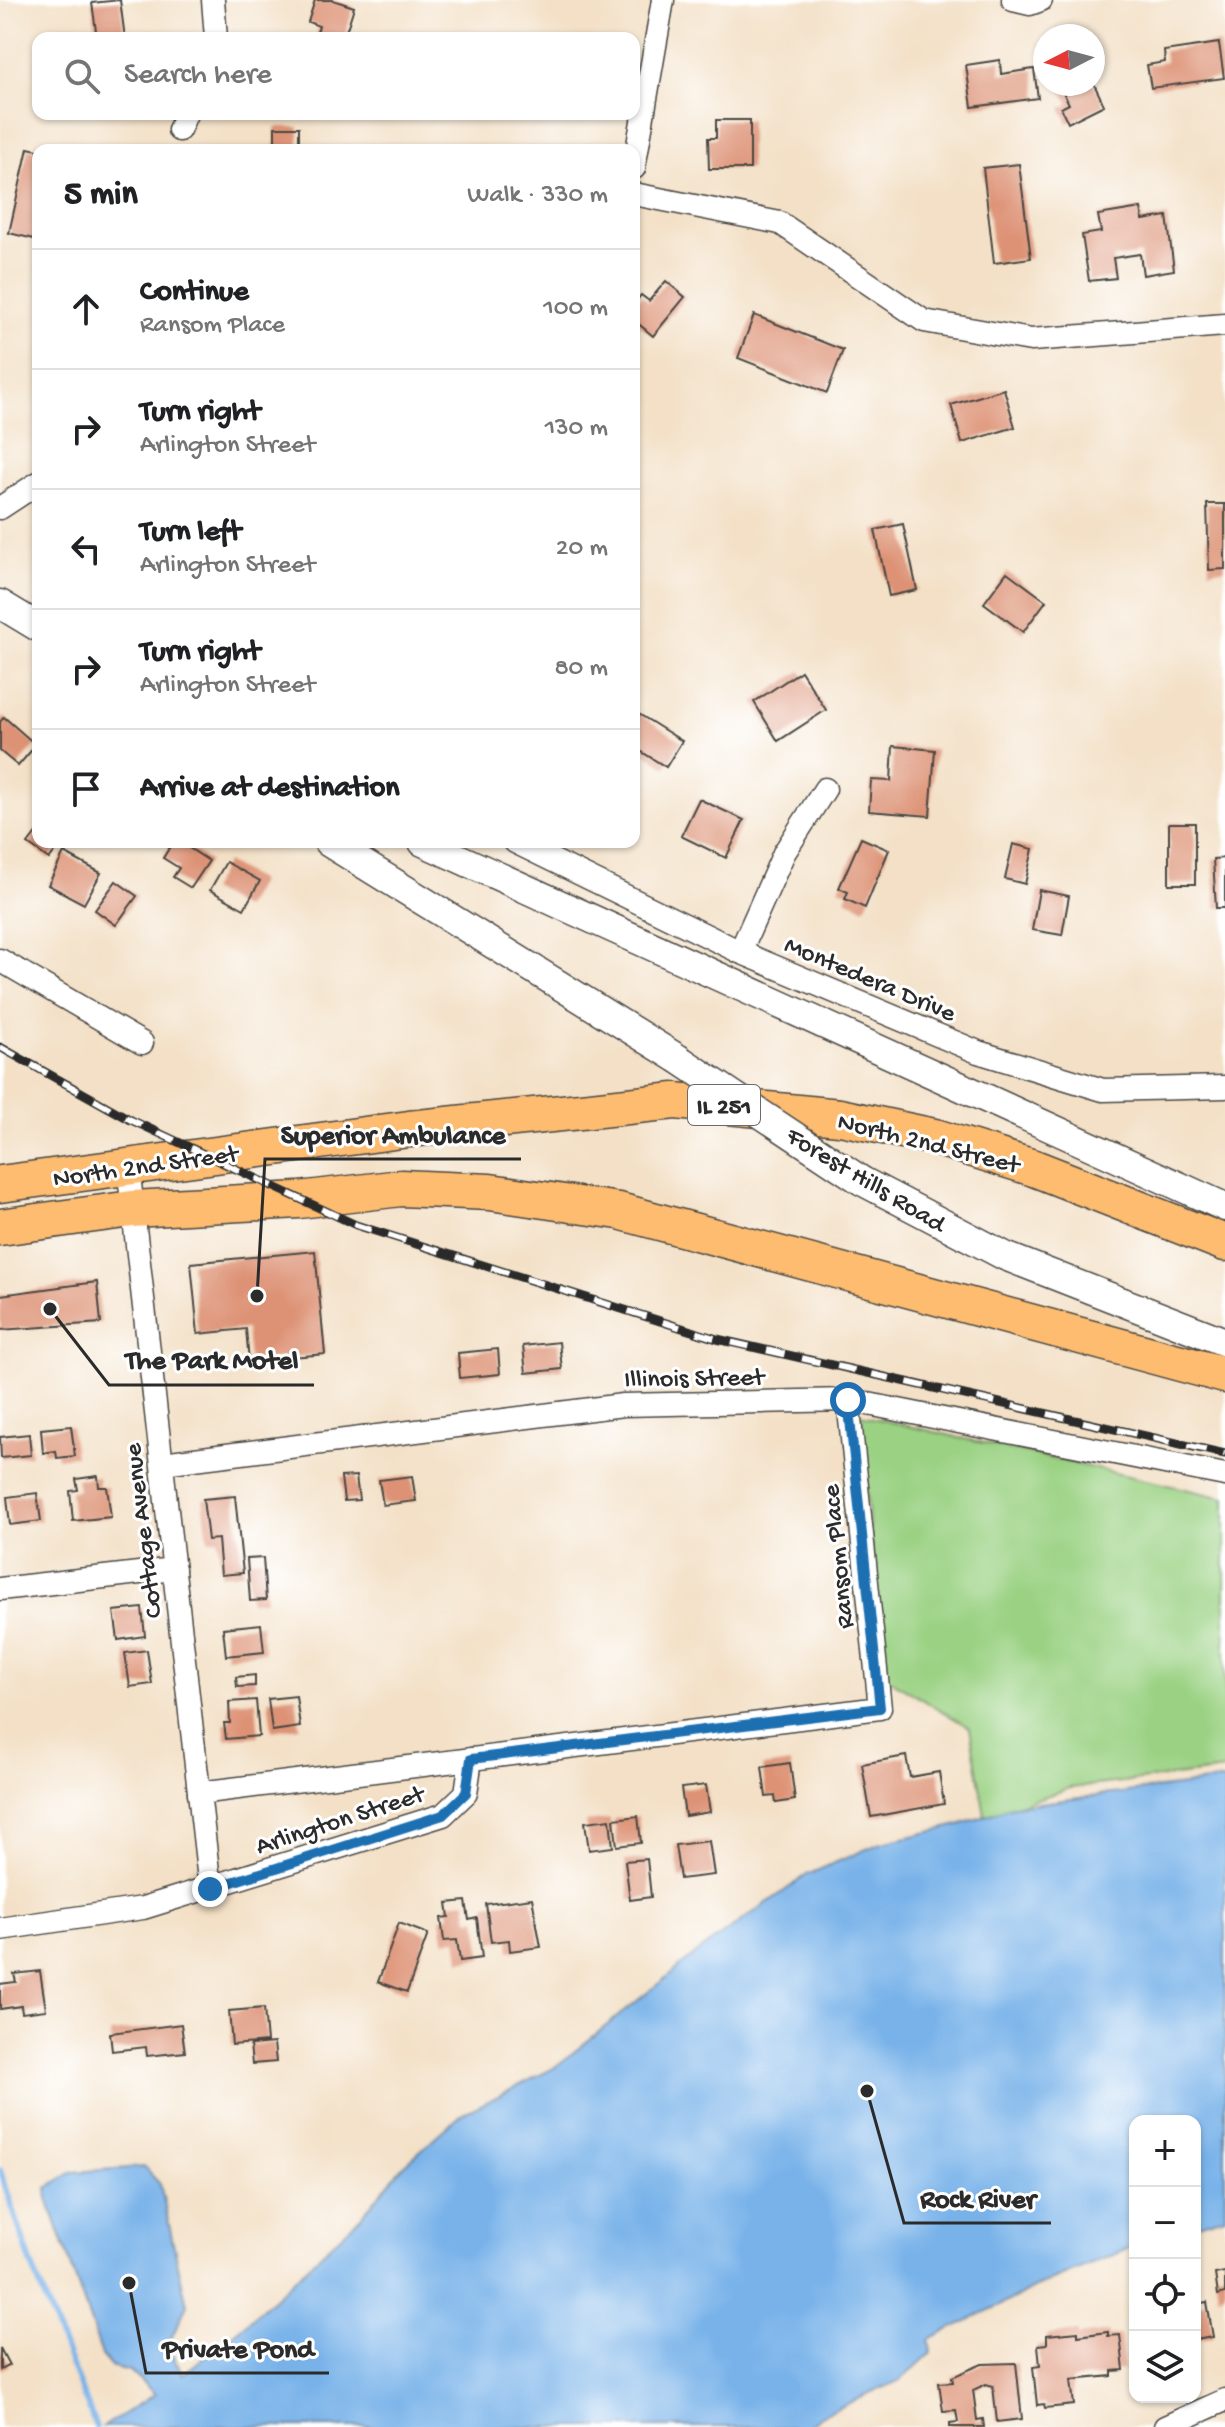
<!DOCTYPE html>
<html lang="en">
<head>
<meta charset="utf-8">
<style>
  :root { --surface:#fff; --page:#f6f6f6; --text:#202124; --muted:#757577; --line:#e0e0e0 }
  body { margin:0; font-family:"Gochi Hand",sans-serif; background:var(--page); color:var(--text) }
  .controls { position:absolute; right:24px; bottom:24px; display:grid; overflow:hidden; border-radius:16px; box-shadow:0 2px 6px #0004 }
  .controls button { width:72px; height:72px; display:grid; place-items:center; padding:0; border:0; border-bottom:2px solid var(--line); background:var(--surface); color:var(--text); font:40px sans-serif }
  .compass { position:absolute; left:1033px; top:24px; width:72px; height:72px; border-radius:50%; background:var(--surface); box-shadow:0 2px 6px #0004; rotate:264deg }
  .stop { position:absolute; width:24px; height:24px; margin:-18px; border:6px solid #1f6fb2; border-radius:50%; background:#fff }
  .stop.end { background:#1f6fb2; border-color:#fff; box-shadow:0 2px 8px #0008 }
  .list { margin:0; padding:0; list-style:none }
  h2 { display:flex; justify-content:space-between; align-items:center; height:104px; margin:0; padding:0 32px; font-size:34px }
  h2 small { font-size:26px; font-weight:400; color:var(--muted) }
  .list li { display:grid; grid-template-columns:52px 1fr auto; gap:24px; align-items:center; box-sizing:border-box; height:120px; padding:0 32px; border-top:2px solid var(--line) }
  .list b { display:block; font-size:30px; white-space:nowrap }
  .list p { margin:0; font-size:26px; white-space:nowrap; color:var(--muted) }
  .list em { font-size:26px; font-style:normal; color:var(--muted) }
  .icon { flex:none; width:44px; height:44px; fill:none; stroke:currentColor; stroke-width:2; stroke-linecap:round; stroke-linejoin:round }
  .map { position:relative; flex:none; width:1225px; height:2427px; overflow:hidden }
  .search { position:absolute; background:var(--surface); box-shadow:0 2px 6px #0004; left:32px; top:32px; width:608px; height:88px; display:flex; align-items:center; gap:20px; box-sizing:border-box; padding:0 28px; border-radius:16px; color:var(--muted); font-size:30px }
  .panel { position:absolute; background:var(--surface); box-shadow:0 2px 6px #0004; left:32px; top:144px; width:608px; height:704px; border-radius:16px }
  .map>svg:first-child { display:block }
  .green { fill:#9ad182; stroke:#627e56; stroke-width:2 }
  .water { fill:#78b2e9; stroke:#526e8a; stroke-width:2 }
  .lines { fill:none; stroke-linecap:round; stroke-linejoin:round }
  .stream { stroke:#78b2e9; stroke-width:6 }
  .building { fill:#dd9274 }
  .minor-casing { stroke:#494642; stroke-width:25 }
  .tertiary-casing { stroke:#494642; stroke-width:31 }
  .primary-casing { stroke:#494642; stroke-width:39 }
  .minor { stroke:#fff; stroke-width:22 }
  .tertiary { stroke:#fff; stroke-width:28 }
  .primary { stroke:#fdbc70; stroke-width:36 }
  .rail-casing { stroke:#2b2b2b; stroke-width:9 }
  .rail { stroke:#fff; stroke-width:6; stroke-dasharray:18; stroke-linecap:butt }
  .tertiary-bridge-casing { stroke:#494642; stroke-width:31; stroke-linecap:butt }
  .tertiary-bridge { stroke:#fff; stroke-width:28 }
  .route { stroke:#1f6fb2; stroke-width:10 }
  .labels { text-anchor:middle; stroke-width:6; stroke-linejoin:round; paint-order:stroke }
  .shield { fill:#fff; stroke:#6b6b6b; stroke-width:2 }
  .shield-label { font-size:24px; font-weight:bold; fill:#2b2b2b }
  .street-label { font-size:26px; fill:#2b2b2b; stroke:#fff }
  .leader { fill:none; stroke:#2b2b2b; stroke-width:3 }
  .callout-dot { fill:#2b2b2b; stroke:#fff; stroke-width:3 }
  .callout-label { font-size:28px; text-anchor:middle; font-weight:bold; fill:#2b2b2b; stroke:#fff; stroke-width:6; stroke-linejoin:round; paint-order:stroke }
</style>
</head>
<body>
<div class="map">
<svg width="1225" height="2427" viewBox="0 0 1225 2427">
  <rect width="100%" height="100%" fill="#fff"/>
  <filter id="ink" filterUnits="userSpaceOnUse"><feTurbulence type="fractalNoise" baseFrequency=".0125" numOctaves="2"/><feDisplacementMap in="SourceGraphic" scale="16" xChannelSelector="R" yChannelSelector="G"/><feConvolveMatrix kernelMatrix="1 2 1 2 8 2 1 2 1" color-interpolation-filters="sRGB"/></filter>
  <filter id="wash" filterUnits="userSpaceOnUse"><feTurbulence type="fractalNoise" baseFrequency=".006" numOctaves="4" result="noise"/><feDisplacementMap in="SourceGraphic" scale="32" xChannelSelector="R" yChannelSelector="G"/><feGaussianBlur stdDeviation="1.8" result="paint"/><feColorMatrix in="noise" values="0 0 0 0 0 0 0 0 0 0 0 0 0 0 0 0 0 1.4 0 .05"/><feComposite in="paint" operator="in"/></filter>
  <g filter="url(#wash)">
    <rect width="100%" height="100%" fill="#f3e0c6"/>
    <path class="green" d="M860,1415l365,83v272l-155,18 -85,28 -15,-88 -88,-53z"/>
    <path class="water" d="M1225,1780v436l-30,9v-104h-60v125l-85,35 -121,58 2,14 -30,27 -79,35 -16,12h-703l52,-33 -25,-23 -20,-5 -7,-8 -55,-159 -1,-11 25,-16 72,-5 16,17 27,121 -20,42 16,27 65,-52 113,-105 41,-50 60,-53 92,-46 145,-117 108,-76 71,-31 81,-19 56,-19z"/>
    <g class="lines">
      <path class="stream" d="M0,2170l31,93 65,164"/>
    </g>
    <g id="blocks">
      <g class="building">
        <path d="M120,0l5,38h-28l-5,-35z"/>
        <path d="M315,0h18l21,7 -8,25 6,1 -2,5h-35l4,-12 -11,-4z"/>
        <path d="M1219,43l5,35 -73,10 -4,-23 18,-3 -1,-11z"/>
        <path d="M1000,60l1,14 33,-5 4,29 -66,9 -6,-42z"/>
        <path d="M1059,84h35l10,21 -36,18 -7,-15 8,-4z"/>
        <path d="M716,120h34v49h-41l-1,-31h8z"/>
        <rect x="275" y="127" width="24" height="23"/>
        <path d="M28,148l10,2v90l-29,-7z"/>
        <path d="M1019,164l12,94 -37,5 -11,-95z"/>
        <path d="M1141,208l2,12 24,-4 7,54 -31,5 -3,-21 -27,4 3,20 -27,3 -7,-46 19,-3 -3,-17z"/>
        <path d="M666,281l19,16 -32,39 -19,-16v-16l7,-9 8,6z"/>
        <path d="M754,315l89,35 -16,43 -89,-35z"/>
        <path d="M1004,389l11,38 -53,16 -11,-38z"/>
        <path d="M1207,504h18v65l-16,1z"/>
        <path d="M903,524l14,66 -28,6 -14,-66z"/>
        <path d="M1007,572l39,29 -23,31 -39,-29z"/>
        <path d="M801,671l25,39 -48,31 -24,-39z"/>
        <path d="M634,711l48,30 -16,26 -32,-20z"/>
        <path d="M4,717l32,28 -18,21 -18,-15v-29z"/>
        <path d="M893,746l42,4 -5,66 -61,-5 2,-31 20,1z"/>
        <path d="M699,799l45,21 -18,38 -45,-22z"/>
        <rect x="1169" y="823" width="26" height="61"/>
        <path d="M38,831v11h24l-13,17 -21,-15z"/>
        <path d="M861,838l28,12 -24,58 -20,-9 3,-7 -9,-4z"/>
        <path d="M173,842h7l29,19 -18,27 -18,-11 6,-9 -16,-10z"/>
        <path d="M1013,844l20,5 -8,35 -20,-5z"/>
        <path d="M64,853l37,20 -17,31 -36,-19z"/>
        <path d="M1225,858v50h-9l-3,-49z"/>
        <path d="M226,862l34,19 -16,28 -34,-19z"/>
        <path d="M116,881l21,15 -21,29 -21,-15z"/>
        <path d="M1039,890l30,6 -7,39 -30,-5z"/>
        <path d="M315,1251l10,103 -76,7 -3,-32 -48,5 -7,-71z"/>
        <path d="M97,1282l4,41 -101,7v-35z"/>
        <path d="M559,1342l3,27 -36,4 -3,-27z"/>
        <path d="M498,1349l2,25 -40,4 -2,-25z"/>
        <path d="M71,1426l4,30 -18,2 -1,-7 -13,2 -2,-24z"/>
        <path d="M29,1434l2,21 -30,3 -1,-21z"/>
        <path d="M98,1476l1,11h8l4,30 -38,4 -3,-30 8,-1 -2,-11z"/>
        <path d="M356,1476l3,24 -15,1 -3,-24z"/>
        <path d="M412,1476l4,25 -33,4 -4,-25z"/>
        <path d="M37,1493l4,28 -31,4 -3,-28z"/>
        <path d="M235,1496l8,77 -22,2 -3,-36 -10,1 -5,-41z"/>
        <path d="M263,1558l3,42 -16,1 -3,-42z"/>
        <path d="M142,1608l3,28 -27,4 -4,-29z"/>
        <path d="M261,1624l3,28 -38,4 -3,-28z"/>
        <path d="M147,1650l5,34 -22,3 -5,-34z"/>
        <path d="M255,1675v11l-18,1 -1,-10z"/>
        <path d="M296,1696l4,31 -28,4 -4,-32z"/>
        <path d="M256,1700l3,36 -33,3 -2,-16h6l-1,-21z"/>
        <path d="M906,1756l4,21 29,-5 5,32 -73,13 -9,-53z"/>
        <path d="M790,1763l5,37 -19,3 -1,-7 -9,1 -4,-30z"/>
        <path d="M706,1785l4,27 -25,4 -4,-28z"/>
        <path d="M638,1816l3,27 -24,3 -3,-27z"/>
        <path d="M610,1819l3,28 -24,3 -4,-28z"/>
        <path d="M709,1841l5,34 -34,4 -5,-34z"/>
        <path d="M647,1859l4,38 -21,3 -5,-39z"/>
        <path d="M532,1898l9,49 -31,4 -1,-11 -18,2 -5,-38z"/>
        <path d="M466,1901l3,19 8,-2 5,40 -22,3 -3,-21 -13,1 -3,-23 8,-1 -2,-14z"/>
        <path d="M399,1923l29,11 -21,58 -29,-10z"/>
        <path d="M40,1971l6,39 -24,3 -1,-7 -21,3v-25l16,-2 -2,-8z"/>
        <path d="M264,2008l3,34 -35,3 -3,-34z"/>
        <path d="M181,2024l4,28 -38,4 -1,-9 -34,4 -2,-18z"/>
        <path d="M274,2043l2,19 -24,2 -2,-19z"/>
        <path d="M1225,2272v21l-7,2 -3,-21z"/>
        <path d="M1207,2302l6,35 -18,3v-36z"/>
        <path d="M1078,2332v4l30,-4v4l12,-1 4,35 -12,1v5l-41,4 3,25 -29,3 -1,-4 -7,1 -4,-38 7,-1 -2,-21 9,-1v-9z"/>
        <path d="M0,2348l9,17 -9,5z"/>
        <path d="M1016,2363l6,56 -25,3 -4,-36 -7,-2 -13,6 4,30 6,-1 1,8h-34v-4l8,-1 -2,-12 -13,1 -4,-28 14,-1 -1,-5 30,-13z"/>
      </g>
    </g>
  </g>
  <g filter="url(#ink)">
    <use href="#blocks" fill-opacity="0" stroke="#494642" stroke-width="2"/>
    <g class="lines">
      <g class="minor-casing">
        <g id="minor">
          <path d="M213,0l3,38"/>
          <path d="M1013,0l17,4 11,-4"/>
          <path d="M179,130l7,-16"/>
          <path d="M634,168l29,-168"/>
          <path d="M634,194l146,29 144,98 107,19 194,-15"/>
          <path d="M0,508l38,-25"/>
          <path d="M515,842l225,110 238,100 125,38 122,-3"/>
          <path d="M740,952l44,-99 41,-64"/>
          <path d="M0,960l142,83"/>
          <path d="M128,1166l82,723"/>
          <path d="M162,1463l461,-58 225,-5 377,75"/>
          <path d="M0,1589l174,-20"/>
          <path d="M199,1793l681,-85 -32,-308"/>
          <path d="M0,1929l143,-21 300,-93 23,-22 5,-34"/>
          <path d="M1165,2427l60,-27"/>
        </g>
      </g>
      <g class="tertiary-casing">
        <g id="tertiary">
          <path d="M0,604l38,23"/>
          <path d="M328,842l349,216"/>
          <path d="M423,842l802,365"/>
          <path d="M862,1181l143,75 220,86"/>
        </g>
      </g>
      <g class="primary-casing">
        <g id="primary">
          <path d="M0,1184l409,-55 266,-28 165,16 95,20 99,31 191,75"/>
          <path d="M0,1227l132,-18 167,-9 102,-12 89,4 129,19 606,164"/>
        </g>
      </g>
      <use href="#minor" class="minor"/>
      <use href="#tertiary" class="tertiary"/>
      <use href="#primary" class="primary"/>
      <g class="rail-casing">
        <path id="rail" d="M0,1047l131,73 225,105 361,114 508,115"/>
      </g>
      <use href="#rail" class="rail"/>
      <g class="tertiary-bridge-casing">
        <path id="tertiary-bridge" d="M677,1058l185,123"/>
      </g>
      <use href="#tertiary-bridge" class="tertiary-bridge"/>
    </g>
  </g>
  <g class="lines" filter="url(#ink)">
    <path class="route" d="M210,1889l233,-74 23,-22 5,-34 409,-51 -32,-308"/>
  </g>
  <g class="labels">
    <rect class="shield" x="688" y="1085" width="72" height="40" rx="6"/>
    <g class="shield-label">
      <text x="724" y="1113">IL 251</text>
    </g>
    <g class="street-label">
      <text transform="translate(871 977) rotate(23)" y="9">Montedera Drive</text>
      <text transform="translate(929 1141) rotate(14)" y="9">North 2nd Street</text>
      <text transform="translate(145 1164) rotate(-8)" y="9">North 2nd Street</text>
      <text transform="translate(867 1178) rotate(31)" y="9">Forest Hills Road</text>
      <text transform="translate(694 1376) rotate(-1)" y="9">Illinois Street</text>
      <text transform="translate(141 1531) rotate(-97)" y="9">Cottage Avenue</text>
      <text transform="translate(836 1557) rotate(-96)" y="9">Ransom Place</text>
      <text transform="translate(339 1818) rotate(-18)" y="9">Arlington Street</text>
    </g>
  </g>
  <path class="leader" d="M257 1296L265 1159H521M50 1309L109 1385H314M867 2091L904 2223H1051M129 2283L146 2373H329"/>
  <g class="callout-dot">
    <circle cx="257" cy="1296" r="8"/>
    <circle cx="50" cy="1309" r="8"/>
    <circle cx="867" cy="2091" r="8"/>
    <circle cx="129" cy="2283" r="8"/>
  </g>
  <g class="callout-label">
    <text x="393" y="1143">Superior Ambulance</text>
    <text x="212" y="1368">The Park Motel</text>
    <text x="978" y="2207">Rock River</text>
    <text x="238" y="2357">Private Pond</text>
  </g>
</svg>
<div class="controls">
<button>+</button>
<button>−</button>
<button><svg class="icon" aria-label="locate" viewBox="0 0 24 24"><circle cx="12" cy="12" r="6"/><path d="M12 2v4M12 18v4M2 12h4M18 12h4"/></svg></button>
<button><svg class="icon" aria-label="layers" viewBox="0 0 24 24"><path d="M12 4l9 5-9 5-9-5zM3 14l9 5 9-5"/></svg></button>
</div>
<svg class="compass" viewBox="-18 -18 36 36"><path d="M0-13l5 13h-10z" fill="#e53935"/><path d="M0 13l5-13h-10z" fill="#757577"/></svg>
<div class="stop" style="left:848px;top:1400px"></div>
<div class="stop end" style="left:210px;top:1889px"></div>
<div class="search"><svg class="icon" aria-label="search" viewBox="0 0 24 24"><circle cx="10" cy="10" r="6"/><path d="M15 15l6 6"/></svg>Search here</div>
<section class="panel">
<h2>5 min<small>Walk · 330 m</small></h2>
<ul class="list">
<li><svg class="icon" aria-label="ahead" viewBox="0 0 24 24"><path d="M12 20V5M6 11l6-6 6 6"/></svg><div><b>Continue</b><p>Ransom Place</p></div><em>100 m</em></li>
<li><svg class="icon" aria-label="right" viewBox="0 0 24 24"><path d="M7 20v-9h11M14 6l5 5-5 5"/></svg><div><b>Turn right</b><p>Arlington Street</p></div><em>130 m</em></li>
<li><svg class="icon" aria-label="left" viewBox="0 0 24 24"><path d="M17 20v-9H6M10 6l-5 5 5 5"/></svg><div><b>Turn left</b><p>Arlington Street</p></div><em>20 m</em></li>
<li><svg class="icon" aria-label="right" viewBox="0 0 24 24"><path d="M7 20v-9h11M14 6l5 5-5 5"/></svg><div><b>Turn right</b><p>Arlington Street</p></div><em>80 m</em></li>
<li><svg class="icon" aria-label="arrive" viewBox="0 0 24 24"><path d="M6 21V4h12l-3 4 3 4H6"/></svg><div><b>Arrive at destination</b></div></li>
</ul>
</section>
</div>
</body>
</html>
